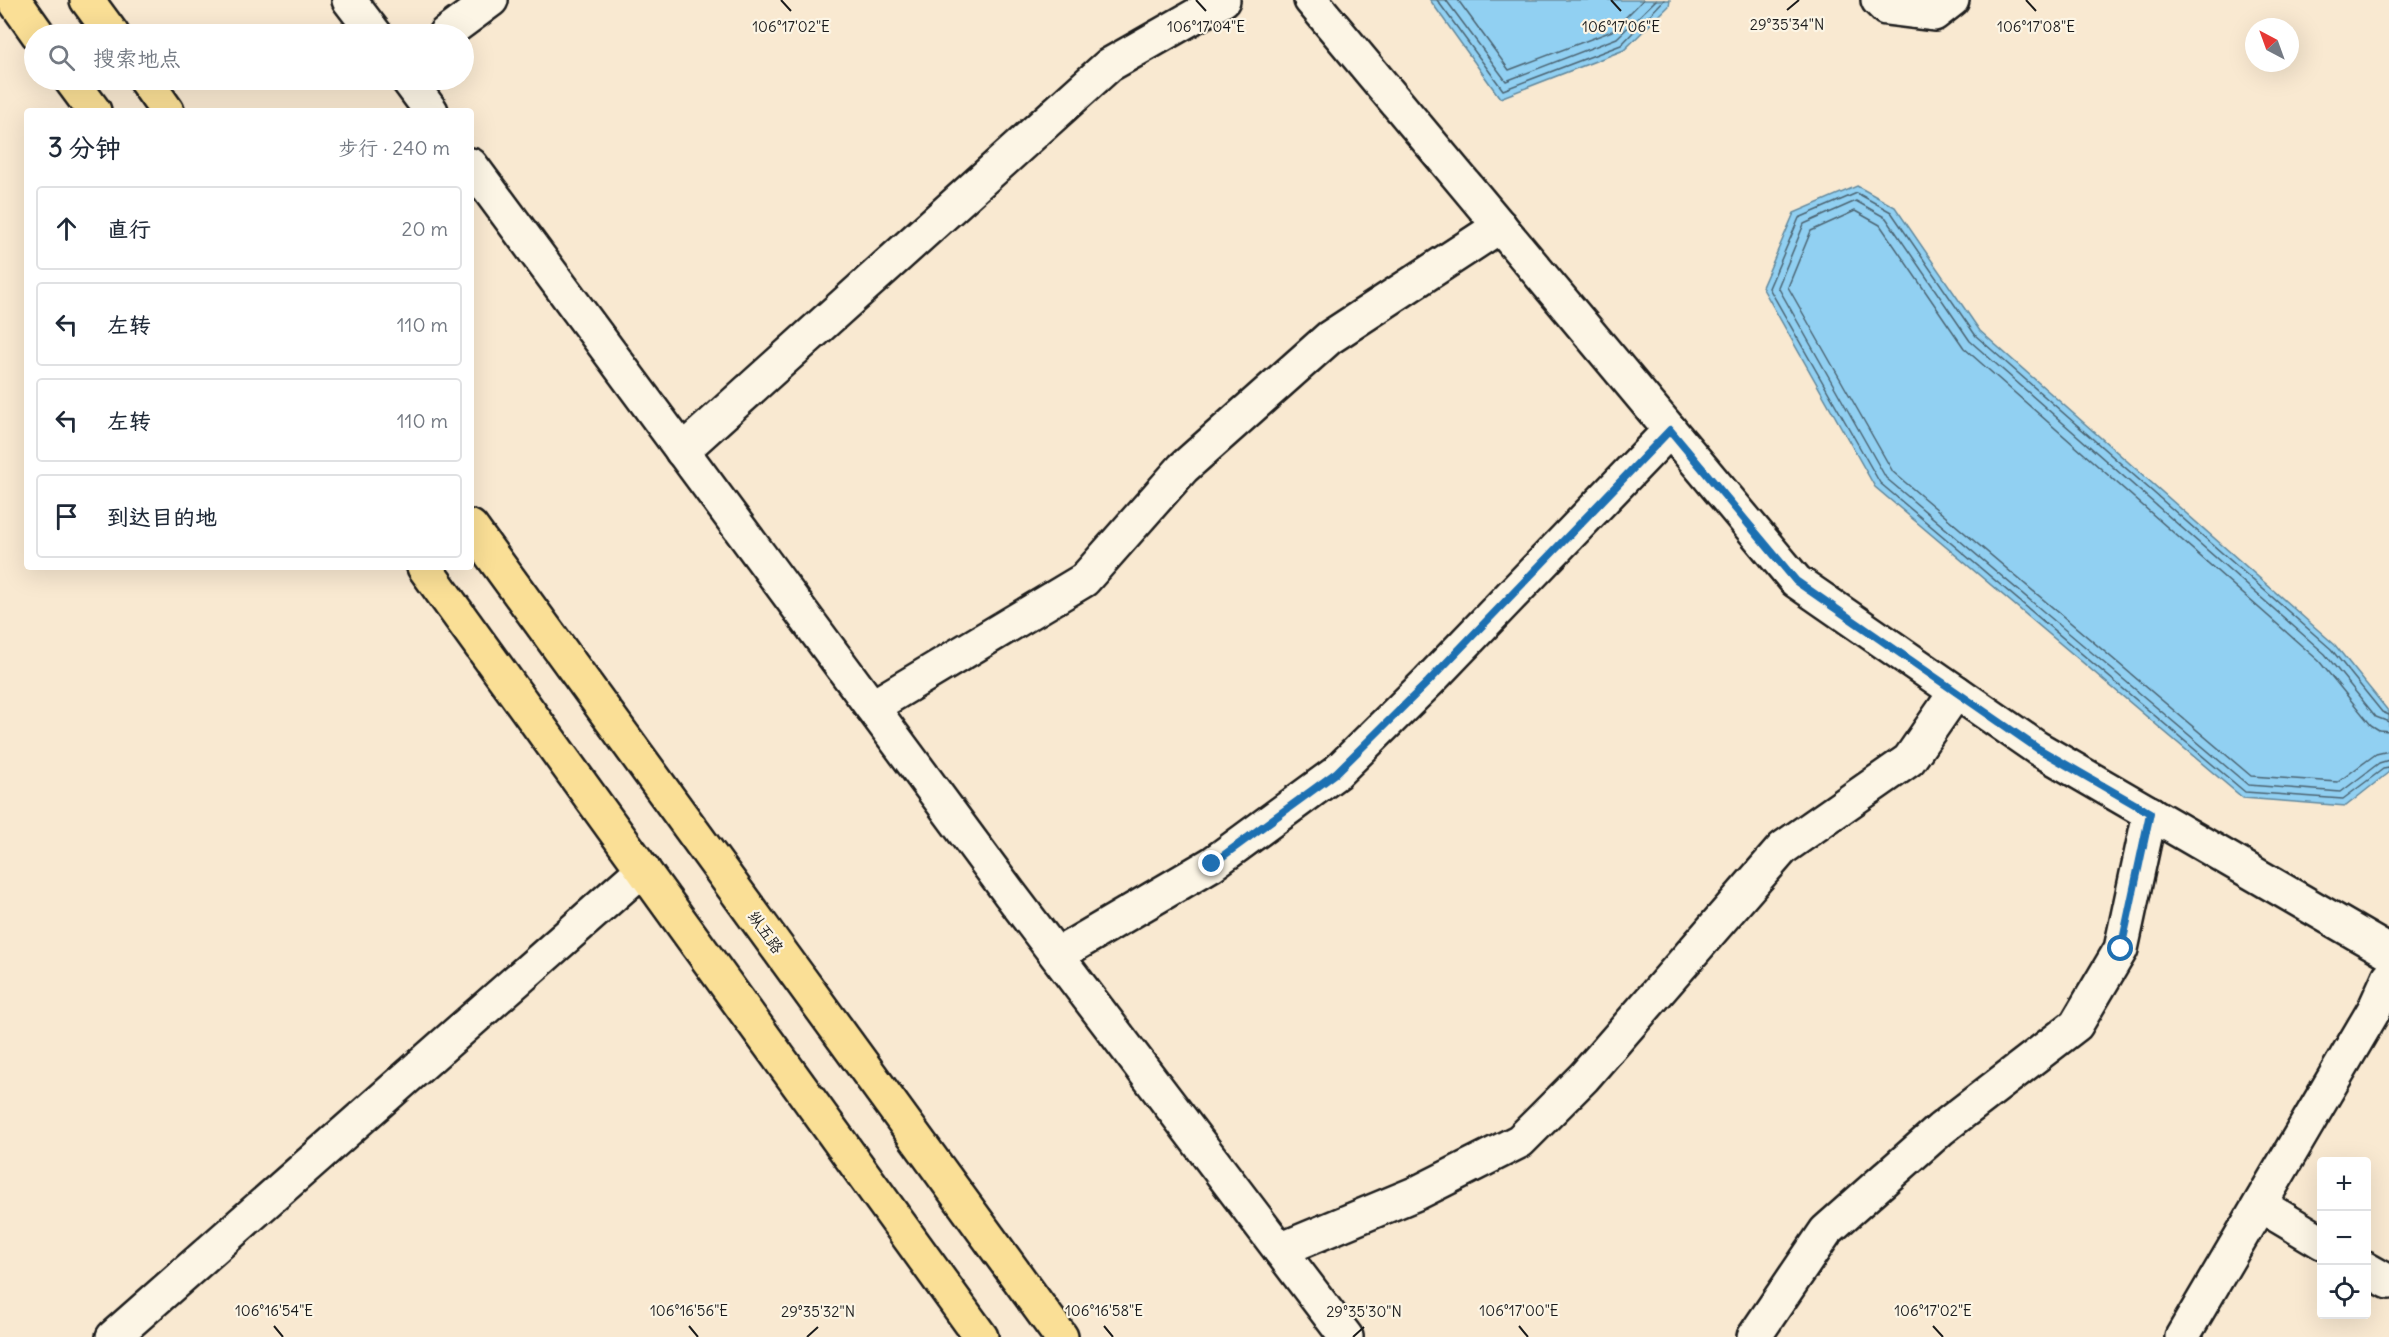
<!DOCTYPE html>
<html lang="zh">
<head>
<meta charset="utf-8">
<style>
  :root { --surface:#fff; --page:#f2f2f3; --text:#1f2937; --muted:#747a83; --line:#e0e1e3 }
  body { margin:0; font-family:Delius,"LXGW WenKai TC",sans-serif; background:var(--page); color:var(--text) }
  .controls { position:absolute; right:18px; bottom:18px; display:grid; overflow:hidden; border-radius:6px; box-shadow:0 6px 24px #0002 }
  .controls button { width:54px; height:54px; display:grid; place-items:center; padding:0; border:0; border-bottom:2px solid var(--line); background:var(--surface); color:var(--text); font:30px sans-serif }
  .compass { position:absolute; left:2245px; top:18px; width:54px; height:54px; border-radius:50%; background:var(--surface); box-shadow:0 6px 24px #0002; rotate:319deg }
  .stop { position:absolute; width:18px; height:18px; margin:-14px; border:4px solid #1f6fb2; border-radius:50%; background:#fff }
  .stop.end { background:#1f6fb2; border-color:#fff; box-shadow:0 2px 6px #0008 }
  .list { margin:0; padding:0; list-style:none }
  h2 { display:flex; justify-content:space-between; align-items:center; height:78px; margin:0; padding:0 24px; font-size:26px }
  h2 small { font-size:20px; font-weight:400; color:var(--muted) }
  .list li { display:grid; grid-template-columns:39px 1fr auto; gap:18px; align-items:center; box-sizing:border-box; height:84px; margin:0 12px 12px; padding:0 12px; border:2px solid var(--line); border-radius:6px }
  .list b { display:block; font-size:22px; white-space:nowrap }
  .list em { font-size:20px; font-style:normal; color:var(--muted) }
  .icon { flex:none; width:33px; height:33px; fill:none; stroke:currentColor; stroke-width:2; stroke-linecap:round; stroke-linejoin:round }
  .map { position:relative; flex:none; width:2389px; height:1337px; overflow:hidden }
  .search { position:absolute; background:var(--surface); box-shadow:0 6px 24px #0002; left:24px; top:24px; width:450px; height:66px; display:flex; align-items:center; gap:15px; box-sizing:border-box; padding:0 21px; border-radius:33px; color:var(--muted); font-size:22px }
  .panel { position:absolute; background:var(--surface); box-shadow:0 6px 24px #0002; left:24px; top:108px; width:450px; height:462px; border-radius:6px }
  .map>svg:first-child { display:block }
  .water { fill:#91d0f2; stroke:#62889c; stroke-width:1.5 }
  .lines { fill:none; stroke-linecap:round; stroke-linejoin:round }
  .shore { stroke:#4b6472; stroke-width:1.5 }
  .minor-casing { stroke:#1c1c1c; stroke-width:38 }
  .major-casing { stroke:#1c1c1c; stroke-width:38 }
  .minor { stroke:#fcf5e5; stroke-width:33 }
  .major { stroke:#fadf96; stroke-width:33 }
  .route { stroke:#1f6fb2; stroke-width:8 }
  .ticks { fill:none; stroke:#1c1c1c; stroke-width:2 }
  .labels { text-anchor:middle; stroke-width:4.5; stroke-linejoin:round; paint-order:stroke }
  .street-label { font-size:16px; fill:#1c1c1c; stroke:#fcf5e5 }
  .ticks-label { font-size:15px; text-anchor:middle; fill:#1c1c1c; stroke:#fcf5e5; stroke-width:4.5; stroke-linejoin:round; paint-order:stroke }
</style>
</head>
<body>
<div class="map">
<svg width="2389" height="1337" viewBox="0 0 2389 1337">
  <rect width="100%" height="100%" fill="#f9e9d1"/>
  <filter id="ink" filterUnits="userSpaceOnUse"><feTurbulence type="fractalNoise" baseFrequency=".0167" numOctaves="2"/><feDisplacementMap in="SourceGraphic" scale="12" xChannelSelector="R" yChannelSelector="G"/><feConvolveMatrix kernelMatrix="1 2 1 2 8 2 1 2 1" color-interpolation-filters="sRGB"/></filter>
  <g filter="url(#ink)">
    <g class="water">
      <path d="M1430,0h240l-1,6 -45,44 -124,48z"/>
      <path d="M1857,186l38,21 85,124 355,314 54,67v60l-43,34 -103,-8 -368,-311 -113,-200 32,-74z"/>
    </g>
    <g class="lines">
      <g class="shore">
        <path d="M1437,0l66,90 118,-45 43,-45"/>
        <path d="M1446,0l60,81 111,-43 39,-38"/>
        <path d="M1458,0l51,70 103,-39 31,-31"/>
        <path d="M2389,715l-7,-3 -51,-63 -355,-313 -85,-124 -34,-19 -58,25 -30,70 111,195 365,309 98,7 40,-30 6,-1"/>
        <path d="M2389,722l-13,-5 -51,-63 -355,-313 -84,-123 -30,-17 -52,23 -26,63 108,191 362,307 93,7 38,-29 10,-3"/>
        <path d="M2389,731l-10,-1 -8,-5 -52,-64 -355,-313 -84,-123 -25,-14 -44,20 -23,56 105,185 358,304 87,6 38,-28 13,-3"/>
      </g>
      <g class="minor-casing">
        <g id="minor">
          <path d="M349,0l26,34"/>
          <path d="M1311,0l485,581 241,167 352,204"/>
          <path d="M1878,0l8,8 48,6 18,-14"/>
          <path d="M445,34l46,-34"/>
          <path d="M408,80l23,31"/>
          <path d="M471,165l539,729 336,443"/>
          <path d="M682,451l427,-386 114,-65"/>
          <path d="M872,707l212,-127 99,-112 146,-130 171,-112"/>
          <path d="M1057,955l155,-91 124,-91 92,-91 242,-252"/>
          <path d="M2260,1205l62,37"/>
          <path d="M1280,1250l137,-57 103,-52 64,-64 199,-229 126,-88 47,-68"/>
          <path d="M2366,1269l23,13"/>
          <path d="M113,1337l530,-468"/>
          <path d="M1754,1337l72,-106 115,-102 135,-104 45,-76 29,-136"/>
          <path d="M2182,1337l192,-327 15,-33"/>
        </g>
      </g>
      <g class="major-casing">
        <g id="major">
          <path d="M14,0l24,34"/>
          <path d="M87,0l25,34"/>
          <path d="M71,80l23,31"/>
          <path d="M145,80l22,31"/>
          <path d="M471,527l590,810"/>
          <path d="M424,567l557,770"/>
        </g>
      </g>
      <use href="#minor" class="minor"/>
      <use href="#major" class="major"/>
    </g>
  </g>
  <g class="lines" filter="url(#ink)">
    <path class="route" d="M1212,864l124,-91 92,-91 242,-252 126,151 241,167 113,65 -29,136"/>
  </g>
  <path class="ticks" d="M781,0l10,11M1196,0l10,11M1611,0l10,11M2026,0l10,11M1787,10l12,-10M274,1326l9,11M689,1326l9,11M1104,1326l9,11M1519,1326l9,11M1933,1326l10,11M807,1337l11,-10M1353,1337l11,-10"/>
  <g class="labels">
    <g class="street-label">
      <text transform="translate(766 932) rotate(54)" y="6">纵五路</text>
    </g>
  </g>
  <g class="ticks-label">
    <text x="1787" y="30">29°35'34"N</text>
    <text x="1621" y="32">106°17'06"E</text>
    <text x="791" y="32">106°17'02"E</text>
    <text x="1206" y="32">106°17'04"E</text>
    <text x="2036" y="32">106°17'08"E</text>
    <text x="274" y="1316">106°16'54"E</text>
    <text x="689" y="1316">106°16'56"E</text>
    <text x="1104" y="1316">106°16'58"E</text>
    <text x="1519" y="1316">106°17'00"E</text>
    <text x="1933" y="1316">106°17'02"E</text>
    <text x="818" y="1317">29°35'32"N</text>
    <text x="1364" y="1317">29°35'30"N</text>
  </g>
</svg>
<div class="controls">
<button>+</button>
<button>−</button>
<button><svg class="icon" aria-label="locate" viewBox="0 0 24 24"><circle cx="12" cy="12" r="6"/><path d="M12 2v4M12 18v4M2 12h4M18 12h4"/></svg></button>
</div>
<svg class="compass" viewBox="-18 -18 36 36"><path d="M0-13l5 13h-10z" fill="#e53935"/><path d="M0 13l5-13h-10z" fill="#747a83"/></svg>
<div class="stop" style="left:2121px;top:949px"></div>
<div class="stop end" style="left:1212px;top:864px"></div>
<div class="search"><svg class="icon" aria-label="search" viewBox="0 0 24 24"><circle cx="10" cy="10" r="6"/><path d="M15 15l6 6"/></svg>搜索地点</div>
<section class="panel">
<h2>3 分钟<small>步行 · 240 m</small></h2>
<ul class="list">
<li><svg class="icon" aria-label="ahead" viewBox="0 0 24 24"><path d="M12 20V5M6 11l6-6 6 6"/></svg><div><b>直行</b></div><em>20 m</em></li>
<li><svg class="icon" aria-label="left" viewBox="0 0 24 24"><path d="M17 20v-9H6M10 6l-5 5 5 5"/></svg><div><b>左转</b></div><em>110 m</em></li>
<li><svg class="icon" aria-label="left" viewBox="0 0 24 24"><path d="M17 20v-9H6M10 6l-5 5 5 5"/></svg><div><b>左转</b></div><em>110 m</em></li>
<li><svg class="icon" aria-label="arrive" viewBox="0 0 24 24"><path d="M6 21V4h12l-3 4 3 4H6"/></svg><div><b>到达目的地</b></div></li>
</ul>
</section>
</div>
</body>
</html>
